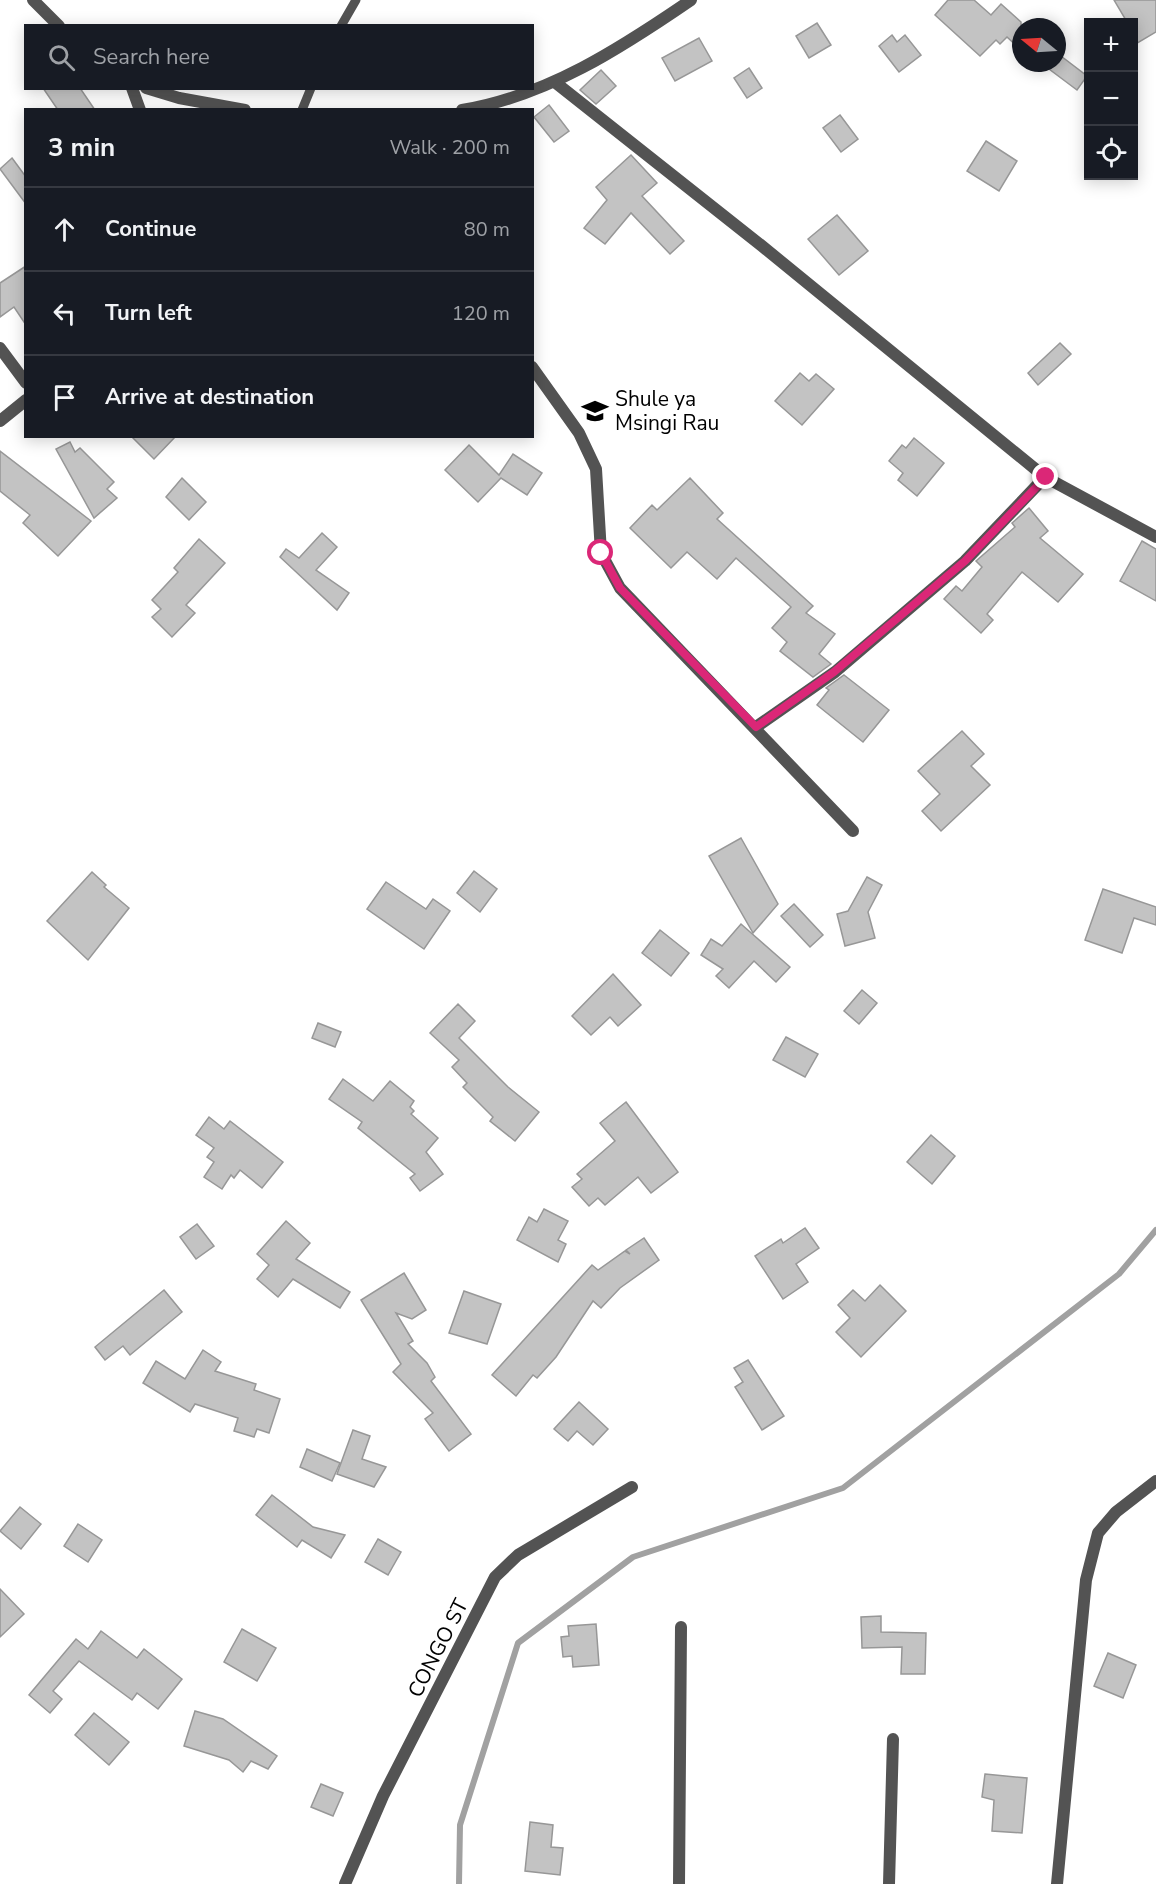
<!DOCTYPE html>
<html lang="en">
<head>
<meta charset="utf-8">
<style>
  :root { --surface:#171b24; --page:#242831; --text:#f1f3f6; --muted:#9ea1a6; --line:#363941 }
  body { margin:0; font-family:"Nunito Sans",sans-serif; background:var(--page); color:var(--text) }
  .controls { position:absolute; right:18px; top:18px; display:grid; overflow:hidden; border-radius:0px; box-shadow:0 3px 15px #0003 }
  .controls button { width:54px; height:54px; display:grid; place-items:center; padding:0; border:0; border-bottom:2px solid var(--line); background:var(--surface); color:var(--text); font:30px sans-serif }
  .compass { position:absolute; left:1012px; top:18px; width:54px; height:54px; border-radius:50%; background:var(--surface); box-shadow:0 3px 15px #0003; rotate:288deg }
  .stop { position:absolute; width:18px; height:18px; margin:-14px; border:4px solid #db2777; border-radius:50%; background:#fff }
  .stop.end { background:#db2777; border-color:#fff; box-shadow:0 2px 6px #0008 }
  .list { margin:0; padding:0; list-style:none }
  h2 { display:flex; justify-content:space-between; align-items:center; height:78px; margin:0; padding:0 24px; font-size:26px }
  h2 small { font-size:20px; font-weight:400; color:var(--muted) }
  .list li { display:grid; grid-template-columns:39px 1fr auto; gap:18px; align-items:center; box-sizing:border-box; height:84px; padding:0 24px; border-top:2px solid var(--line) }
  .list b { display:block; font-size:22px; white-space:nowrap }
  .list em { font-size:20px; font-style:normal; color:var(--muted) }
  .icon { flex:none; width:33px; height:33px; fill:none; stroke:currentColor; stroke-width:2; stroke-linecap:round; stroke-linejoin:round }
  .map { position:relative; flex:none; width:1156px; height:1884px; overflow:hidden }
  .search { position:absolute; background:var(--surface); box-shadow:0 3px 15px #0003; left:24px; top:24px; width:510px; height:66px; display:flex; align-items:center; gap:15px; box-sizing:border-box; padding:0 21px; border-radius:0px; color:var(--muted); font-size:22px }
  .panel { position:absolute; background:var(--surface); box-shadow:0 3px 15px #0003; left:24px; top:108px; width:510px; height:330px; border-radius:0px }
  .map>svg:first-child { display:block }
  .lines { fill:none; stroke-linecap:round; stroke-linejoin:round }
  .stream { stroke:#a1a1a1; stroke-width:6 }
  .building { fill:#c3c3c3; stroke:#979797; stroke-width:1.5 }
  .lane { stroke:#535353; stroke-width:9 }
  .street { stroke:#535353; stroke-width:12 }
  .route { stroke:#db2777; stroke-width:8 }
  .labels { text-anchor:middle; stroke-width:5; stroke-linejoin:round; paint-order:stroke }
  .poi-label { font-size:21px; fill:#000; stroke:#fff; text-anchor:start }
  .street-label { font-size:21px; fill:#000; stroke:#fff }
</style>
</head>
<body>
<div class="map">
<svg width="1156" height="1884" viewBox="0 0 1156 1884">
  <rect width="100%" height="100%" fill="#fff"/>
  <g class="lines">
    <path class="stream" d="M459,1884l1,-59 58,-182 115,-86 210,-69 276,-214 37,-44"/>
  </g>
  <g class="building">
    <path d="M948,0h26l17,15 10,-11 20,18v28l-14,-13 -7,7 -4,-4 -16,16 -45,-41z"/>
    <path d="M1114,0h42v32l-22,13v-23h-7z"/>
    <path d="M817,23l14,22 -22,13 -13,-22z"/>
    <path d="M892,35l5,7 8,-7 16,20 -22,17 -20,-26z"/>
    <path d="M699,38l13,23 -37,20 -13,-23z"/>
    <path d="M1057,53l30,23 -10,14 -36,-27h16z"/>
    <path d="M749,68l13,20 -15,10 -13,-20z"/>
    <path d="M601,70l15,16 -20,18 -16,-14z"/>
    <path d="M43,88h37l15,22h-37z"/>
    <path d="M549,105l20,26 -15,11 -20,-25z"/>
    <path d="M840,115l18,24 -17,13 -18,-24z"/>
    <path d="M986,141l31,20 -18,30 -32,-20z"/>
    <path d="M631,155l26,28 -15,13 42,45 -14,13 -39,-41 -26,31 -21,-16 23,-28 -11,-13z"/>
    <path d="M12,158l14,19v27l-26,-35z"/>
    <path d="M837,215l31,36 -29,24 -31,-36z"/>
    <path d="M26,266v59l-12,-18 -14,10v-34z"/>
    <path d="M1060,343l11,11 -33,31 -10,-12z"/>
    <path d="M800,373l9,8 7,-7 18,15 -32,36 -27,-24z"/>
    <path d="M131,436h45l-22,23z"/>
    <path d="M914,438l30,25 -27,33 -19,-16 5,-7 -14,-12 13,-16 4,3z"/>
    <path d="M70,442l5,10 5,-4 34,34 -7,7 10,9 -23,20 -38,-69z"/>
    <path d="M469,445l30,30 14,-21 29,19 -15,22 -26,-17 -23,24 -33,-32z"/>
    <path d="M0,451l91,70 -33,35 -35,-33 7,-8 -30,-24z"/>
    <path d="M182,478l24,24 -17,18 -23,-23z"/>
    <path d="M690,478l33,35 -6,6 96,87 -7,7 29,21 -16,20 12,10 -18,13 -33,-26 7,-9 -15,-14 19,-21 -55,-49 -19,21 -30,-27 -16,16 -41,-40 22,-23 5,5z"/>
    <path d="M1029,508l19,23 -8,7 43,36 -25,28 -36,-30 -35,42 6,6 -12,13 -37,-34 12,-13 6,5 20,-24 -6,-6 39,-34 -3,-4z"/>
    <path d="M322,533l15,14 -21,23 33,23 -12,17 -57,-53 6,-8 13,9z"/>
    <path d="M199,539l26,24 -39,42 9,8 -23,24 -20,-20 9,-8 -9,-9 26,-28 -4,-4z"/>
    <path d="M1142,541l14,8v52l-36,-20z"/>
    <path d="M844,675l45,35 -26,32 -46,-37 12,-15 -3,-2z"/>
    <path d="M962,731l22,23 -13,12 19,19 -49,46 -19,-20 18,-17 -22,-23z"/>
    <path d="M741,838l37,66 -25,29 -44,-77z"/>
    <path d="M474,871l23,18 -17,23 -23,-19z"/>
    <path d="M92,872l14,13 -2,2 25,21 -41,52 -41,-39z"/>
    <path d="M867,877l15,8 -14,27 7,26 -30,8 -8,-32 11,-3z"/>
    <path d="M386,882l40,27 7,-10 17,12 -26,38 -57,-40z"/>
    <path d="M1103,889l53,18v18l-22,-7 -12,35 -37,-13z"/>
    <path d="M794,904l29,31 -13,12 -29,-31z"/>
    <path d="M741,924l49,43 -14,15 -22,-21 -25,27 -13,-12 7,-7 -22,-14 10,-16 11,7z"/>
    <path d="M660,930l29,23 -18,23 -29,-23z"/>
    <path d="M613,974l28,31 -23,21 -8,-9 -19,18 -19,-19z"/>
    <path d="M862,990l15,13 -18,21 -15,-13z"/>
    <path d="M458,1004l17,17 -16,17 49,49 31,25 -24,29 -25,-20 3,-4 -30,-30 4,-4 -15,-16 7,-7 -29,-27z"/>
    <path d="M318,1023l23,9 -6,15 -23,-9z"/>
    <path d="M786,1037l32,17 -13,23 -32,-17z"/>
    <path d="M343,1079l30,22 17,-20 24,20 -4,6 4,4 -3,3 27,24 -12,14 17,22 -23,17 -10,-13 5,-4 -57,-46 4,-6 -33,-23z"/>
    <path d="M626,1102l52,70 -27,21 -13,-16 -33,28 -7,-7 -9,8 -17,-19 10,-8 -5,-5 38,-33 -15,-18z"/>
    <path d="M209,1117l15,12 6,-8 53,41 -21,26 -22,-18 -6,8 -3,-3 -9,14 -18,-12 10,-15 -7,-5 7,-9 -18,-13z"/>
    <path d="M931,1135l24,21 -23,28 -25,-22z"/>
    <path d="M544,1209l24,12 -10,19 8,4 -8,18 -41,-22 12,-23 8,5z"/>
    <path d="M286,1221l24,22 -14,16 54,33 -10,16 -47,-29 -15,18 -21,-18 12,-14 -12,-11z"/>
    <path d="M197,1224l17,22 -18,13 -16,-22z"/>
    <path d="M805,1228l14,20 -23,16 12,18 -25,17 -28,-43 26,-17 2,4z"/>
    <path d="M644,1238l15,22 -39,28 -19,20 -8,-7 -37,56 -19,21 -4,-3 -17,21 -24,-21 100,-110 6,5 27,-19 5,3 -4,-4z"/>
    <path d="M404,1273l22,37 -14,9 -16,-6 17,28 -5,3 19,19 8,14 -4,4 40,53 -22,17 -24,-32 8,-6 -40,-41 8,-8 -40,-64z"/>
    <path d="M880,1285l26,26 -45,46 -25,-25 14,-14 -12,-13 15,-15 12,11z"/>
    <path d="M164,1290l18,22 -52,43 -7,-9 -18,14 -10,-13z"/>
    <path d="M464,1291l37,13 -14,40 -38,-11z"/>
    <path d="M203,1350l18,12 -6,9 41,13 -2,6 26,9 -11,34 -12,-4 -3,8 -20,-6 4,-13 -43,-14 -5,8 -47,-29 13,-22 29,18z"/>
    <path d="M748,1360l36,56 -22,14 -27,-43 8,-5 -9,-14z"/>
    <path d="M579,1402l29,27 -15,16 -16,-14 -9,10 -14,-12z"/>
    <path d="M353,1430l17,6 -8,23 24,8 -12,20 -37,-13z"/>
    <path d="M307,1449l33,14 -8,18 -32,-14z"/>
    <path d="M272,1495l41,32 32,8 -14,23 -29,-18 -5,7 -41,-32z"/>
    <path d="M20,1507l21,17 -20,25 -21,-18z"/>
    <path d="M78,1524l24,16 -14,22 -24,-16z"/>
    <path d="M378,1539l23,13 -13,23 -23,-13z"/>
    <path d="M0,1589l24,25 -24,23z"/>
    <path d="M881,1616v16l45,1 -1,41h-24l1,-27 -40,1 -1,-31z"/>
    <path d="M596,1624l3,41 -26,2 -1,-11 -9,1 -2,-20 8,-1 -1,-10z"/>
    <path d="M242,1629l34,19 -19,33 -33,-19z"/>
    <path d="M101,1631l36,27 7,-9 38,30 -24,30 -21,-16 -5,7 -53,-39 -26,30 9,8 -12,14 -21,-18 47,-56 12,10z"/>
    <path d="M1108,1653l28,12 -13,33 -29,-12z"/>
    <path d="M195,1711l28,8 54,37 -9,13 -17,-8 -8,11 -14,-12 -45,-14z"/>
    <path d="M94,1713l35,29 -20,23 -34,-30z"/>
    <path d="M985,1774l42,4 -5,55 -30,-2 2,-31 -12,-3z"/>
    <path d="M321,1784l22,9 -10,23 -22,-9z"/>
    <path d="M530,1822l23,3 -2,22 12,1 -3,27 -35,-4z"/>
  </g>
  <g class="lines">
    <g class="lane">
      <path d="M341,26l15,-26"/>
      <path d="M302,110l9,-22"/>
    </g>
    <g class="street">
      <path d="M33,0l26,26"/>
      <path d="M556,83l206,163 283,231 111,60"/>
      <path d="M132,88l8,22"/>
      <path d="M146,88l33,10 66,12"/>
      <path d="M462,110c85,-14 159,-62 229,-110"/>
      <path d="M0,348l26,35"/>
      <path d="M532,367l47,66 17,36 5,84 19,35 233,243"/>
      <path d="M0,421l26,-21"/>
      <path d="M756,727l79,-55 130,-111 80,-84"/>
      <path d="M345,1884l38,-88 112,-219 23,-22 114,-68"/>
      <path d="M679,1884l2,-257"/>
      <path d="M889,1884l4,-145"/>
      <path d="M1057,1884l29,-304 12,-47 18,-21 40,-31"/>
    </g>
  </g>
  <g class="lines">
    <path class="route" d="M601,553l19,35 136,139 78,-55 131,-111 81,-84"/>
  </g>
  <defs>
    <g id="school-bare" transform="scale(2.07)"><path d="M0-5L7-2L0 1L-7-2ZM-4 1L0 2.5L4 1V4Q0 6-4 4Z" fill="#000" stroke="#fff" stroke-width="2.5" paint-order="stroke"/></g>
  </defs>
  <g fill-rule="evenodd">
    <use href="#school-bare" x="595" y="411"/>
  </g>
  <g class="labels">
    <g class="poi-label">
      <text x="615" y="406">Shule ya<tspan x="615" dy="24">Msingi Rau</tspan></text>
    </g>
    <g class="street-label">
      <text transform="translate(438 1648) rotate(-63)" y="7">CONGO ST</text>
    </g>
  </g>
</svg>
<div class="controls">
<button>+</button>
<button>−</button>
<button><svg class="icon" aria-label="locate" viewBox="0 0 24 24"><circle cx="12" cy="12" r="6"/><path d="M12 2v4M12 18v4M2 12h4M18 12h4"/></svg></button>
</div>
<svg class="compass" viewBox="-18 -18 36 36"><path d="M0-13l5 13h-10z" fill="#e53935"/><path d="M0 13l5-13h-10z" fill="#9ea1a6"/></svg>
<div class="stop" style="left:601px;top:553px"></div>
<div class="stop end" style="left:1046px;top:477px"></div>
<div class="search"><svg class="icon" aria-label="search" viewBox="0 0 24 24"><circle cx="10" cy="10" r="6"/><path d="M15 15l6 6"/></svg>Search here</div>
<section class="panel">
<h2>3 min<small>Walk · 200 m</small></h2>
<ul class="list">
<li><svg class="icon" aria-label="ahead" viewBox="0 0 24 24"><path d="M12 20V5M6 11l6-6 6 6"/></svg><div><b>Continue</b></div><em>80 m</em></li>
<li><svg class="icon" aria-label="left" viewBox="0 0 24 24"><path d="M17 20v-9H6M10 6l-5 5 5 5"/></svg><div><b>Turn left</b></div><em>120 m</em></li>
<li><svg class="icon" aria-label="arrive" viewBox="0 0 24 24"><path d="M6 21V4h12l-3 4 3 4H6"/></svg><div><b>Arrive at destination</b></div></li>
</ul>
</section>
</div>
</body>
</html>
